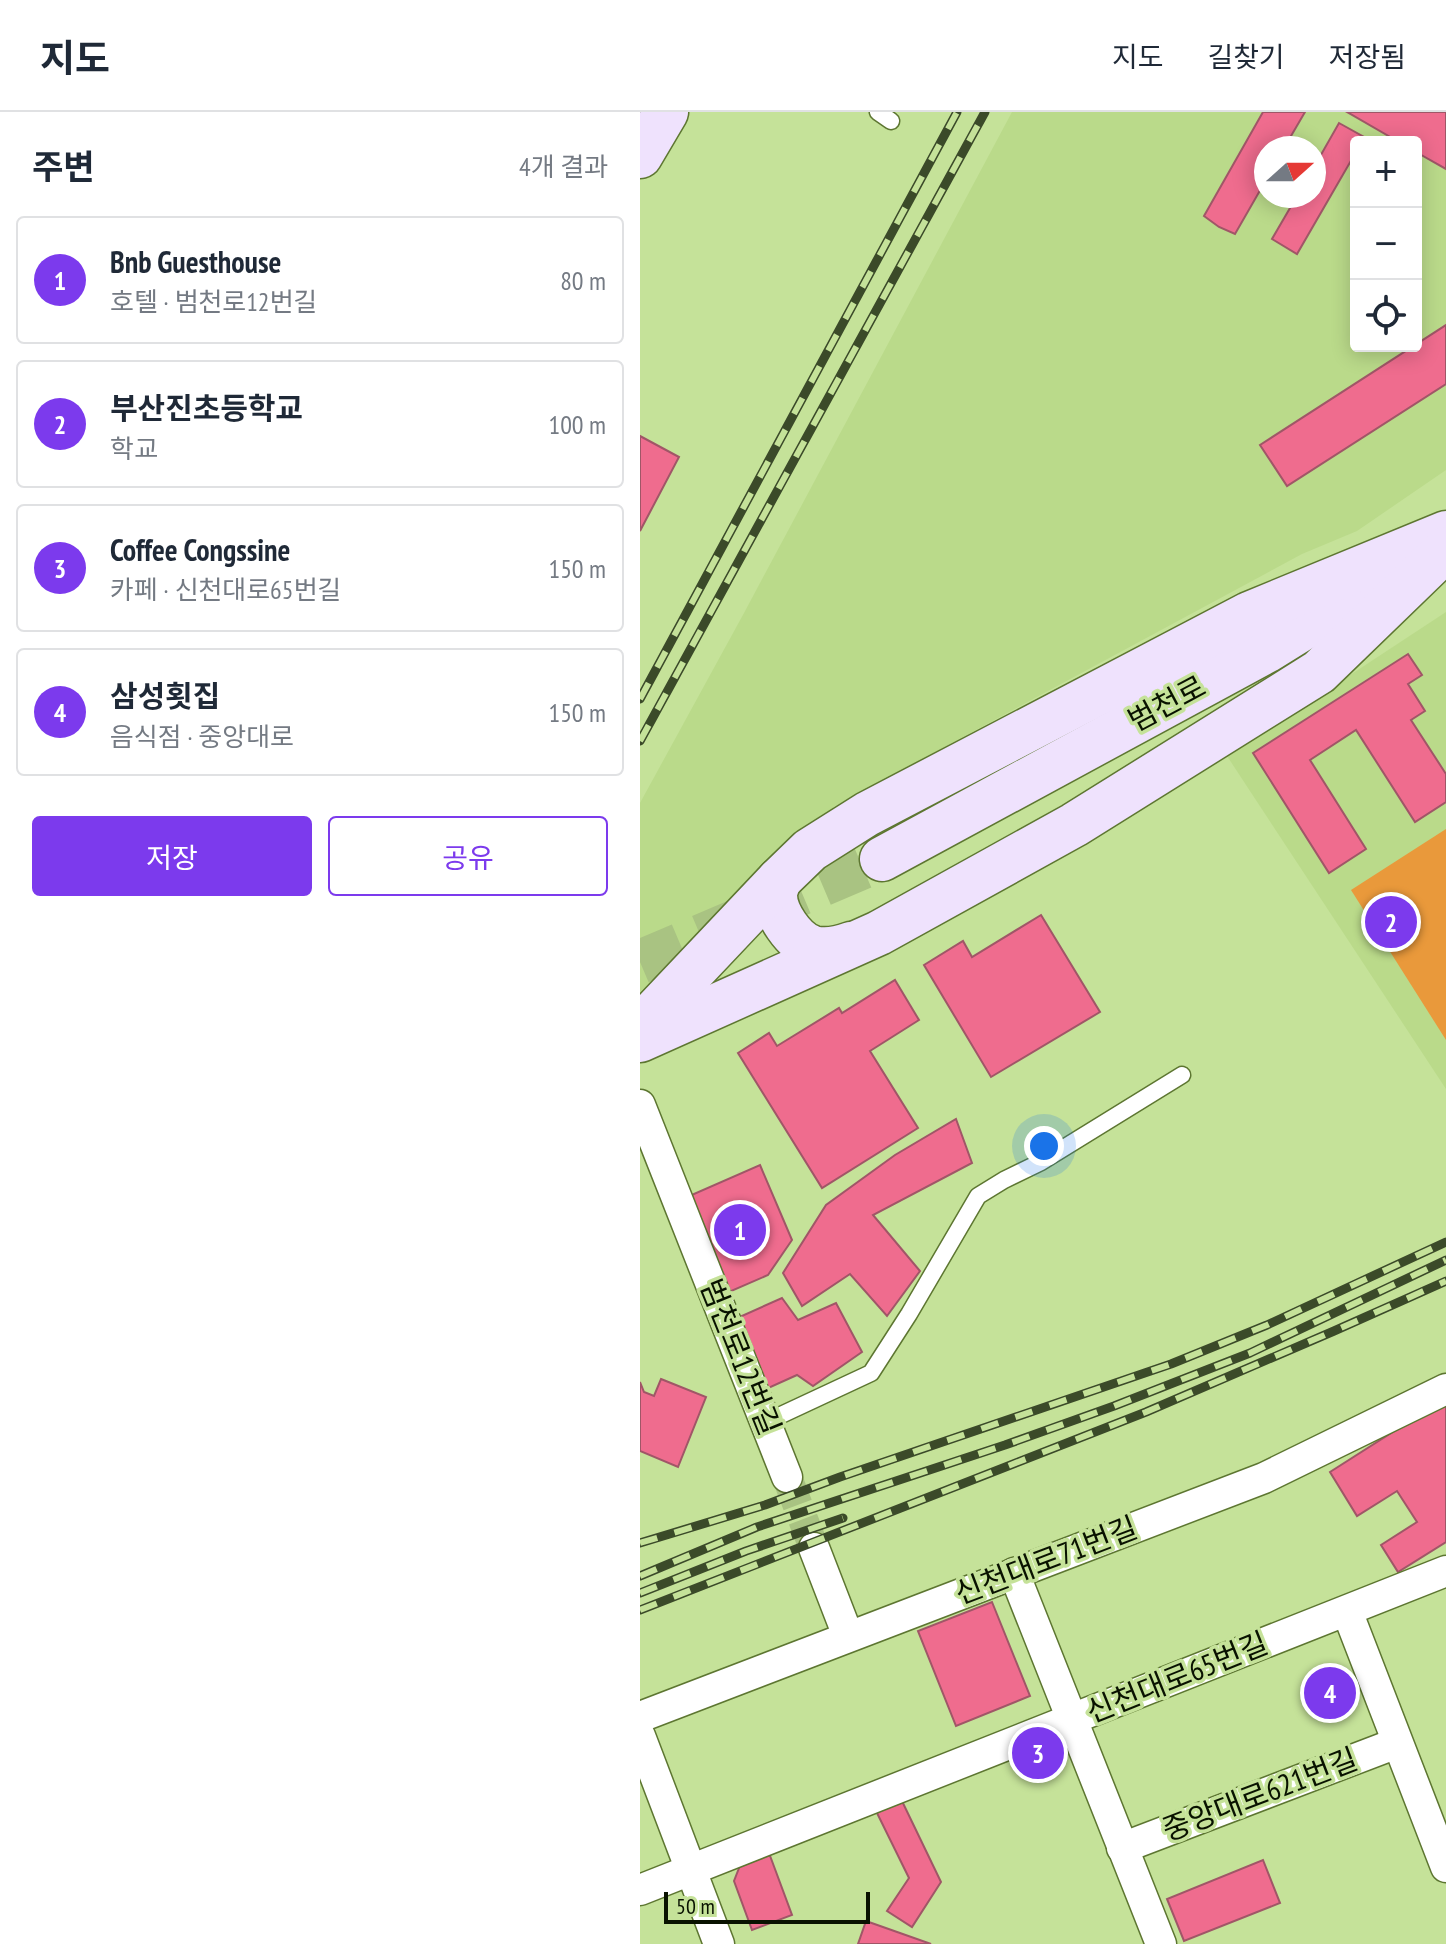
<!DOCTYPE html>
<html lang="ko">
<head>
<meta charset="utf-8">
<style>
  :root { --surface:#fff; --page:#f6f6f7; --text:#1f2937; --muted:#747a83; --line:#e0e1e3; --accent:#7c3aed }
  body { margin:0; font-family:"PT Sans Narrow","Noto Sans KR",sans-serif; background:var(--page); color:var(--text) }
  .controls { position:absolute; right:24px; top:24px; display:grid; overflow:hidden; border-radius:8px; box-shadow:0 4px 20px #0003 }
  .controls button { width:72px; height:72px; display:grid; place-items:center; padding:0; border:0; border-bottom:2px solid var(--line); background:var(--surface); color:var(--text); font:40px sans-serif }
  .compass { position:absolute; left:614px; top:24px; width:72px; height:72px; border-radius:50%; background:var(--surface); box-shadow:0 4px 20px #0003; rotate:69deg }
  .scale { position:absolute; left:24px; bottom:20px; width:206px; box-sizing:border-box; padding-left:8px; border:4px solid #091200; border-top:0; font-size:22px; line-height:28px; white-space:nowrap; color:#091200; -webkit-text-stroke:6px #c5e299; paint-order:stroke }
  .you { position:absolute; left:404px; top:1034px; width:28px; height:28px; margin:-20px; border:6px solid #fff; border-radius:50%; background:#1a73e8; box-shadow:0 0 0 12px #1a73e833 }
  .badge { display:grid; place-items:center; width:52px; height:52px; border-radius:50%; background:var(--accent); color:#fff; font-size:26px; font-weight:700 }
  .pin { position:absolute; translate:-50% -50%; border:4px solid #fff; box-shadow:0 2px 8px #0006 }
  .list { margin:0; padding:0; list-style:none }
  h2 { display:flex; justify-content:space-between; align-items:center; height:104px; margin:0; padding:0 32px; font-size:34px }
  h2 small { font-size:26px; font-weight:400; color:var(--muted) }
  .list li { display:grid; grid-template-columns:52px 1fr auto; gap:24px; align-items:center; box-sizing:border-box; height:128px; margin:0 16px 16px; padding:0 16px; border:2px solid var(--line); border-radius:8px }
  .list b { display:block; font-size:30px; white-space:nowrap }
  .list p { margin:0; font-size:26px; white-space:nowrap; color:var(--muted) }
  .list em { font-size:26px; font-style:normal; color:var(--muted) }
  .actions { display:flex; gap:16px; padding:24px 32px }
  .actions a { flex:1; padding:18px 0; border:2px solid var(--accent); border-radius:8px; text-align:center; font-size:28px; color:var(--accent) }
  .actions .main { background:var(--accent); color:#fff }
  .icon { flex:none; width:44px; height:44px; fill:none; stroke:currentColor; stroke-width:2; stroke-linecap:round; stroke-linejoin:round }
  .map { position:relative; flex:none; width:806px; height:1832px; overflow:hidden }
  header { display:flex; align-items:center; gap:48px; box-sizing:border-box; height:112px; padding:0 40px; background:var(--surface); border-bottom:2px solid var(--line) }
  header strong { font-size:38px }
  nav { display:flex; gap:44px; margin-inline-start:auto; font-size:28px }
  main { display:flex }
  aside { flex:1; background:var(--surface) }
  .map>svg:first-child { display:block }
  .built { fill:#bada8a; fill-rule:evenodd }
  .green { fill:#e9993b }
  .building { fill:#ef6c8e; stroke:#a05667; stroke-width:2 }
  .lines { fill:none; stroke-linecap:round; stroke-linejoin:round }
  .street-tunnel { stroke:#a9c382; stroke-width:30; stroke-dasharray:30 15; stroke-linecap:butt }
  .secondary-tunnel { stroke:#a9c382; stroke-width:44; stroke-dasharray:44 22; stroke-linecap:butt }
  .lane-casing { stroke:#5d7631; stroke-width:19 }
  .street-casing { stroke:#5d7631; stroke-width:33 }
  .secondary-casing { stroke:#5d7631; stroke-width:47 }
  .lane { stroke:#fff; stroke-width:16 }
  .street { stroke:#fff; stroke-width:30 }
  .secondary { stroke:#efe2fd; stroke-width:44 }
  .rail-casing { stroke:#3b4a29; stroke-width:9 }
  .rail { stroke:#c5e299; stroke-width:6; stroke-dasharray:18; stroke-linecap:butt }
  .labels { text-anchor:middle; stroke-width:7; stroke-linejoin:round; paint-order:stroke }
  .street-label { font-size:30px; fill:#091200; stroke:#c5e299 }
</style>
</head>
<body>
<header>
<strong>지도</strong>
<nav><a>지도</a><a>길찾기</a><a>저장됨</a></nav>
</header>
<main>
<aside>
<h2>주변<small>4개 결과</small></h2>
<ul class="list">
<li><span class="badge">1</span><div><b>Bnb Guesthouse</b><p>호텔 · 범천로12번길</p></div><em>80 m</em></li>
<li><span class="badge">2</span><div><b>부산진초등학교</b><p>학교</p></div><em>100 m</em></li>
<li><span class="badge">3</span><div><b>Coffee Congssine</b><p>카페 · 신천대로65번길</p></div><em>150 m</em></li>
<li><span class="badge">4</span><div><b>삼성횟집</b><p>음식점 · 중앙대로</p></div><em>150 m</em></li>
</ul>
<div class="actions"><a class="main">저장</a><a>공유</a></div>
</aside>
<div class="map">
<svg width="806" height="1832" viewBox="0 0 806 1832">
  <rect width="100%" height="100%" fill="#c5e299"/>
  <g class="built">
    <path d="M372,0h434v358l-89,61 -55,23 -469,253v12l-107,87 -86,86v-189l104,-190zM716,30h60v204h-60zM626,36h48v48h-48z"/>
    <path d="M806,500v477l-219,-333z"/>
  </g>
  <path class="green" d="M806,717v211l-95,-150z"/>
  <g class="building">
    <path d="M623,0h42l-21,36h-18v32l-31,54 -16,-7 -15,-11z"/>
    <path d="M707,0h99v57l-30,-17v-10h-17z"/>
    <path d="M699,11l25,14 -2,5h-6v10l-59,102 -25,-15 25,-43h17v-29z"/>
    <path d="M806,213v59l-159,102 -27,-41z"/>
    <path d="M0,324l39,21 -39,74z"/>
    <path d="M768,542l14,21 -14,9 17,27 -14,9 35,54v28l-31,20 -59,-92 -46,30 56,89 -37,24 -76,-120z"/>
    <path d="M401,803l59,97 -109,65 -67,-112 39,-24 9,16z"/>
    <path d="M255,868l24,40 -49,31 48,77 -96,60 -84,-135 31,-20 8,13 62,-38 3,5z"/>
    <path d="M316,1007l16,44 -99,52 47,56 -33,45 -37,-42 -48,32 -19,-33 43,-68 69,-50z"/>
    <path d="M120,1053l32,75 -24,35 -39,17 -42,-95z"/>
    <path d="M142,1186l16,22 38,-17 26,49 -49,34 -16,-11 -33,15 -29,-71z"/>
    <path d="M21,1267l45,18 -28,70 -38,-16v-69l4,10 10,4z"/>
    <path d="M806,1286v144l-48,30 -17,-27 36,-23 -20,-31 -40,25 -27,-44z"/>
    <path d="M352,1490l38,94 -74,30 -38,-95z"/>
    <path d="M261,1687l40,83 -29,45 -25,-16 22,-33 -33,-67z"/>
    <path d="M129,1741l23,62 -40,15 -18,-49 7,-18z"/>
    <path d="M623,1748l17,43 -96,38 -17,-42z"/>
    <path d="M226,1809l65,23h-73z"/>
  </g>
  <g class="lines">
    <path class="street-tunnel" d="M147,1365l27,71"/>
    <path class="secondary-tunnel" d="M0,850l242,-103"/>
    <g class="lane-casing">
      <g id="lane">
        <path d="M238,0l13,9"/>
        <path d="M126,1310l105,-49 38,-59 69,-118 26,-16 37,-18 141,-87"/>
      </g>
    </g>
    <g class="street-casing">
      <g id="street">
        <path d="M0,993l147,372"/>
        <path d="M174,1436l34,88"/>
        <path d="M374,1461l147,371"/>
        <path d="M707,1499l99,256"/>
        <path d="M0,1605l624,-239 182,-89"/>
        <path d="M0,1624l79,208"/>
        <path d="M482,1736l275,-105"/>
        <path d="M0,1778l806,-319"/>
      </g>
    </g>
    <g class="secondary-casing">
      <g id="secondary">
        <path d="M0,44l26,-44"/>
        <path d="M242,747l384,-208 103,-64"/>
        <path d="M139,768c-1,4 -3,8 -4,13 -1,20 19,49 38,55 12,3 27,0 38,-4"/>
        <path d="M0,915l139,-147 31,-30 57,-36 382,-200 197,-81"/>
        <path d="M0,928l239,-107 195,-108 245,-153 127,-123"/>
      </g>
    </g>
    <use href="#lane" class="lane"/>
    <use href="#street" class="street"/>
    <use href="#secondary" class="secondary"/>
    <g class="rail-casing">
      <g id="rail">
        <path d="M0,587l317,-587"/>
        <path d="M0,629l345,-629"/>
        <path d="M0,1431l125,-38 75,-28 331,-113 96,-39 179,-83"/>
        <path d="M0,1464l117,-49 248,-82 109,-39 136,-53 196,-93"/>
        <path d="M0,1481l106,-42 97,-33"/>
        <path d="M0,1498l506,-198 188,-81 112,-50"/>
      </g>
    </g>
    <use href="#rail" class="rail"/>
  </g>
  <g class="labels">
    <g class="street-label">
      <text transform="translate(527 592) rotate(-28)" y="10">범천로</text>
      <text transform="translate(100 1245) rotate(68)" y="10">범천로12번길</text>
      <text transform="translate(406 1449) rotate(-21)" y="10">신천대로71번길</text>
      <text transform="translate(537 1566) rotate(-22)" y="10">신천대로65번길</text>
      <text transform="translate(620 1683) rotate(-21)" y="10">중앙대로621번길</text>
    </g>
  </g>
</svg>
<div class="controls">
<button>+</button>
<button>−</button>
<button><svg class="icon" aria-label="locate" viewBox="0 0 24 24"><circle cx="12" cy="12" r="6"/><path d="M12 2v4M12 18v4M2 12h4M18 12h4"/></svg></button>
</div>
<svg class="compass" viewBox="-18 -18 36 36"><path d="M0-13l5 13h-10z" fill="#e53935"/><path d="M0 13l5-13h-10z" fill="#747a83"/></svg>
<div class="scale">50 m</div>
<div class="you"></div>
<div class="pin badge" style="left:100px;top:1118px">1</div>
<div class="pin badge" style="left:751px;top:810px">2</div>
<div class="pin badge" style="left:398px;top:1641px">3</div>
<div class="pin badge" style="left:690px;top:1581px">4</div>
</div>
</main>
</body>
</html>
